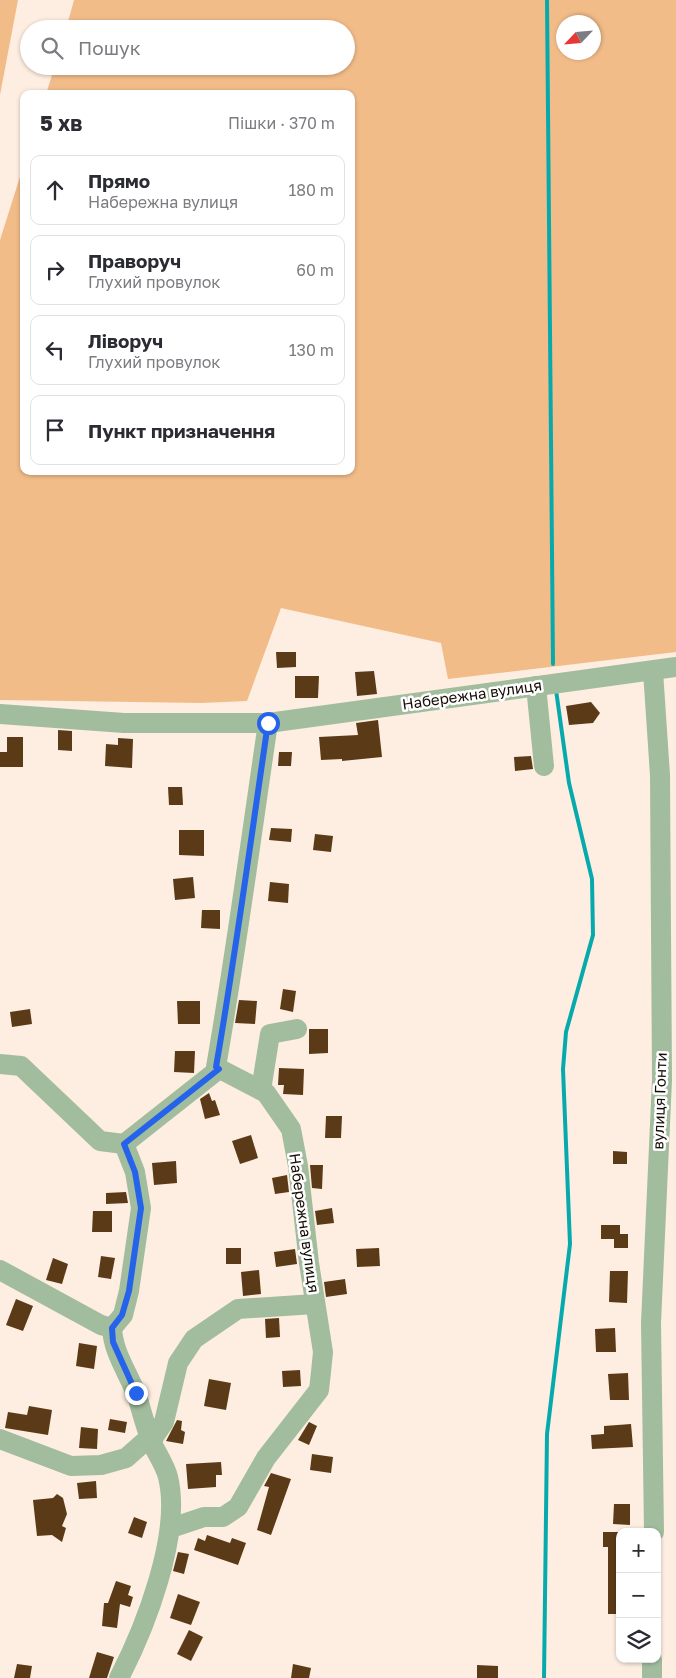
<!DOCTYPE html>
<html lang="uk">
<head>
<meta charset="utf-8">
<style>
  :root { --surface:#fff; --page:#f2f2f3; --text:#2b2b33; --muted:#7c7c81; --line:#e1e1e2 }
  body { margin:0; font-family:"Golos Text",sans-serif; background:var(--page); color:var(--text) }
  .controls { position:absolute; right:15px; bottom:15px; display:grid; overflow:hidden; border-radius:10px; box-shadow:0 1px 4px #0004 }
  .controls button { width:45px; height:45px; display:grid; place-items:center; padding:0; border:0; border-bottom:1px solid var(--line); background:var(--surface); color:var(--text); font:25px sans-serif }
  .compass { position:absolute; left:556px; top:15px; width:45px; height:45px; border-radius:50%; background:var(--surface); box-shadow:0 1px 4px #0004; rotate:244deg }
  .stop { position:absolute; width:15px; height:15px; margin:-11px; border:4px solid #2563eb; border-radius:50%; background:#fff }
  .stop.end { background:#2563eb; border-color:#fff; box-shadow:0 1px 5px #0008 }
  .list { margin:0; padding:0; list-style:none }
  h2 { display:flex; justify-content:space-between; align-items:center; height:65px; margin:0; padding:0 20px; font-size:21px }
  h2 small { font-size:16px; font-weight:400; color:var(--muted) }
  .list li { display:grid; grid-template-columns:32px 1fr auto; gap:15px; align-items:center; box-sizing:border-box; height:70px; margin:0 10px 10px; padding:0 10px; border:1px solid var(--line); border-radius:10px }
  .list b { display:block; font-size:19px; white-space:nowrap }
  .list p { margin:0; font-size:16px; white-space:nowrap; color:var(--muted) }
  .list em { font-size:16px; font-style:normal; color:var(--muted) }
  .icon { flex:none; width:28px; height:28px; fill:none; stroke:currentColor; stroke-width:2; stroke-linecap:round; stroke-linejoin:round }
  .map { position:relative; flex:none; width:676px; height:1678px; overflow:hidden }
  .search { position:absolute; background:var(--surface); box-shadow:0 1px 4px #0004; left:20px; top:20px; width:335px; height:55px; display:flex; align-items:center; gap:12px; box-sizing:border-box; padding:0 18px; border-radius:28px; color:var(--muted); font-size:19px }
  .panel { position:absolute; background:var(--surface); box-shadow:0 1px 4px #0004; left:20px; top:90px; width:335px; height:385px; border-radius:10px }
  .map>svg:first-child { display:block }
  .green { fill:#f2bc89; fill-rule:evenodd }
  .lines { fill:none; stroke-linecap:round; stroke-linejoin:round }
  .stream { stroke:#07aaac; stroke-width:4 }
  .building { fill:#5b3a17 }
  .minor { stroke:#a2bc9e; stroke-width:20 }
  .route { stroke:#2563eb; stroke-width:6 }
  .labels { text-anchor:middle; stroke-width:5; stroke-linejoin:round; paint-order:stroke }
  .street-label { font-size:15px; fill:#160e07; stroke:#fff }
</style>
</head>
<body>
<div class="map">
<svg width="676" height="1678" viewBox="0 0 676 1678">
  <rect width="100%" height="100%" fill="#fdeee1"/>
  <g class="green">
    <path d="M0,0h18l-18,95z"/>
    <path d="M74,0h602v652l-228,27 -7,-36 -160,-35 -34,93 -46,2 -201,-3v-460l24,-76v307h327v-377h-305l9,-28h291v-37h-280zM564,22h30v30h-30z"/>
  </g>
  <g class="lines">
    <g class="stream">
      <path d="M547,0l6,664"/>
      <path d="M544,1678l3,-244 23,-190 -7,-175 3,-37 27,-97 -1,-56 -23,-96 -13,-93"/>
    </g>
  </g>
  <g class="building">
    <path d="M276,652h20v15l-19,1z"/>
    <path d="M374,671l3,23 -20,2 -2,-24z"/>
    <path d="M295,676h24l-1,22h-23z"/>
    <path d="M591,702l9,11 -7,10 -24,2 -3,-19z"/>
    <path d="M378,720l4,37 -40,4v-2l-21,1 -2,-23 39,-2 -2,-12z"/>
    <path d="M58,730l14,1v20l-14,-1z"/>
    <path d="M7,737h16v30h-23v-15h7z"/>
    <path d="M118,738l15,1 -1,29 -27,-2 1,-22 12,1z"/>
    <path d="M279,752h13l-1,14h-13z"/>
    <path d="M531,756l2,13 -18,2 -1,-14z"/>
    <path d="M168,787h14l1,18h-14z"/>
    <path d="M271,828l21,1 -1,13 -22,-2z"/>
    <path d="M179,830h25v26l-25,-1z"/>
    <path d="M315,834l18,2 -2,16 -18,-2z"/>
    <path d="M193,877l2,21 -20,2 -2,-21z"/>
    <path d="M270,882l19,2 -1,19 -20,-2z"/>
    <path d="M202,910h18v19l-19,-1z"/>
    <path d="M283,989l13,2 -3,21 -13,-3z"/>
    <path d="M239,1000l18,1 -2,23 -20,-1z"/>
    <path d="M177,1001h23v23h-22z"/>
    <path d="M30,1009l2,15 -20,3 -2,-15z"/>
    <path d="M309,1029h19v24l-19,1z"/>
    <path d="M175,1051h20l-1,22 -20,-1z"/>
    <path d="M279,1068l25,1 -1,26 -20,-1 1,-9h-6z"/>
    <path d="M209,1093l3,8 3,-1 5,15 -15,4 -5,-20z"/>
    <path d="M326,1116h16l-1,22h-16z"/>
    <path d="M251,1135l7,23 -18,6 -8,-23z"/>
    <path d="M613,1151l14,1v12h-14z"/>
    <path d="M176,1161l1,22 -23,2 -2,-22z"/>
    <path d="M310,1165h13l-1,24 -10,-1z"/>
    <path d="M287,1175l2,17 -14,2 -3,-16z"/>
    <path d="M126,1192l2,11 -22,1v-11z"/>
    <path d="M332,1208l2,15 -17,2 -2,-14z"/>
    <path d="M93,1211h19v21h-20z"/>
    <path d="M601,1225h19v9h8v14h-14v-9h-13z"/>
    <rect x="226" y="1248" width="15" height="16"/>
    <path d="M379,1248l1,18 -23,1 -1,-18z"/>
    <path d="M295,1249l2,15 -21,3 -2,-15z"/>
    <path d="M101,1256l14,2 -4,21 -13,-2z"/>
    <path d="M53,1258l15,6 -6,20 -16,-4z"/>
    <path d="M259,1270l2,24 -18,2 -2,-24z"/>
    <path d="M610,1271h18l-1,32 -18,-1z"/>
    <path d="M345,1279l2,15 -21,3 -2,-15z"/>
    <path d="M16,1299l17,7 -10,25 -17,-6z"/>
    <path d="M279,1318l1,19 -14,1 -1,-19z"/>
    <path d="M615,1328l1,24h-20l-1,-23z"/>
    <path d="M79,1343l18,3 -3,23 -18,-3z"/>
    <path d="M300,1370l1,16 -18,1 -1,-16z"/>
    <path d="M628,1373l1,27h-19l-2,-26z"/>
    <path d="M209,1379l22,4 -5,27 -22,-4z"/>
    <path d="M29,1406l23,4 -4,25 -43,-7 3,-16 19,3z"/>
    <path d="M110,1419l17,3 -2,11 -17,-3z"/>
    <path d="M177,1420l5,1 -1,9 4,2 -2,12 -17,-3z"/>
    <path d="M309,1422l8,4 -8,19 -11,-5z"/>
    <path d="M631,1424l2,23 -41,2 -1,-14 13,-1v-8z"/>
    <path d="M81,1427l17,2 -1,20 -18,-1z"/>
    <path d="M312,1454l21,3 -2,16 -21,-3z"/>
    <path d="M221,1462l1,13h-6v12l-28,2 -2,-25z"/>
    <path d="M271,1473l20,6 -20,56 -14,-5 12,-43 -5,-1z"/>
    <path d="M96,1481l1,17 -18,1 -2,-16z"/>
    <path d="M57,1494l6,4 4,16 -5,12 4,2 -4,14 -10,-7 -15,1 -4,-36 20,-2z"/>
    <path d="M614,1504h16v21l-17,-1z"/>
    <path d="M134,1517l13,5 -5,16 -14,-5z"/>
    <path d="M603,1532h17v82h-12v-67h-5z"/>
    <path d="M207,1535l23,8 2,-5 14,5 -8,22 -44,-15 4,-12 7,3z"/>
    <path d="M178,1552l11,2 -5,20 -11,-3z"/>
    <path d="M116,1581l15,5 -3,9 5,2 -3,10 -10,-3 -3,24 -15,-2 2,-23h4z"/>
    <path d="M178,1594l22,8 -9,23 -21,-7z"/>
    <path d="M189,1630l14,7 -12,24 -14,-7z"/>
    <path d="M97,1652l17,5 -7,21h-18z"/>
    <path d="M17,1664l15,2 -2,12h-16z"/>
    <path d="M293,1664l18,4 -2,10h-18z"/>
    <path d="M477,1665l21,1v12h-21z"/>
  </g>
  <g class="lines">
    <g class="minor">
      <path d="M653,671l7,104 2,305 -11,243 3,209"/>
      <path d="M536,686l8,80"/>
      <path d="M0,714l124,9h144l408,-56"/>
      <path d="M0,1064l21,2 79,75 24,3"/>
      <path d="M261,1090l9,-56 27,-5"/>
      <path d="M0,1270l101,55 11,3c1,26 18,47 26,71 4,14 8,30 14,44 5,11 13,22 16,34 14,57 -23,151 -49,201"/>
      <path d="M112,1328l11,-13 6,-24 12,-83 -6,-36 -11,-28 95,-75"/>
      <path d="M0,1439l71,27 30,-1 25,-7 17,-15 8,-2 13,-19 14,-59 16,-24 44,-30 77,-5"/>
      <path d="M171,1528l33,-11h19l15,-10 28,-49 53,-68 2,-18 2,-20 -14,-89 -11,-97 -7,-37 -25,-36 -50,-26c20,-115 35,-229 52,-344"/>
      <path d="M652,1678v-19"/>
    </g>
  </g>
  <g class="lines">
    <path class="route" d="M136,1393l-23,-51 -1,-14 10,-13 7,-24 12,-83 -6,-36 -11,-28 95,-75 -3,-2c20,-115 35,-229 52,-344"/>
  </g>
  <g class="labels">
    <g class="street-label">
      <text transform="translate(472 695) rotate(-8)" y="5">Набережна вулиця</text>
      <text transform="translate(660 1101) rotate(-88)" y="5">вулиця Гонти</text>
      <text transform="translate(304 1223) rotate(82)" y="5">Набережна вулиця</text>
    </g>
  </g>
</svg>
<div class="controls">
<button>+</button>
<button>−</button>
<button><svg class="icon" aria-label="layers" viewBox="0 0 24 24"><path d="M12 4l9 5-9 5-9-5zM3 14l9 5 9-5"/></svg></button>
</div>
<svg class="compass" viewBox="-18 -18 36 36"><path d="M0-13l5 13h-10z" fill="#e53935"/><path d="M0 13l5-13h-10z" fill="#7c7c81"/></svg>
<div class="stop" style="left:268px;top:723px"></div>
<div class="stop end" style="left:136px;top:1393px"></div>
<div class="search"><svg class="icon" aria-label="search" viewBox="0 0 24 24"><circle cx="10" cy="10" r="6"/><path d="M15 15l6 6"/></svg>Пошук</div>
<section class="panel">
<h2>5 хв<small>Пішки · 370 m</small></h2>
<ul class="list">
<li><svg class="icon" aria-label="ahead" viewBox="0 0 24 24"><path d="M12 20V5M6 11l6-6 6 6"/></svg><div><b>Прямо</b><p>Набережна вулиця</p></div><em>180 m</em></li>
<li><svg class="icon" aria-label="right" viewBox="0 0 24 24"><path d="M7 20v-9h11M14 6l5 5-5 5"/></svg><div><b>Праворуч</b><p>Глухий провулок</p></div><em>60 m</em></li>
<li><svg class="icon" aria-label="left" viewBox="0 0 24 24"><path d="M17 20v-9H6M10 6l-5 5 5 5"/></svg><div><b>Ліворуч</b><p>Глухий провулок</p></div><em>130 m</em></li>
<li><svg class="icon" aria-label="arrive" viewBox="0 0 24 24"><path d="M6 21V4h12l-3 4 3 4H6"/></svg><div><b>Пункт призначення</b></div></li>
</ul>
</section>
</div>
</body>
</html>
